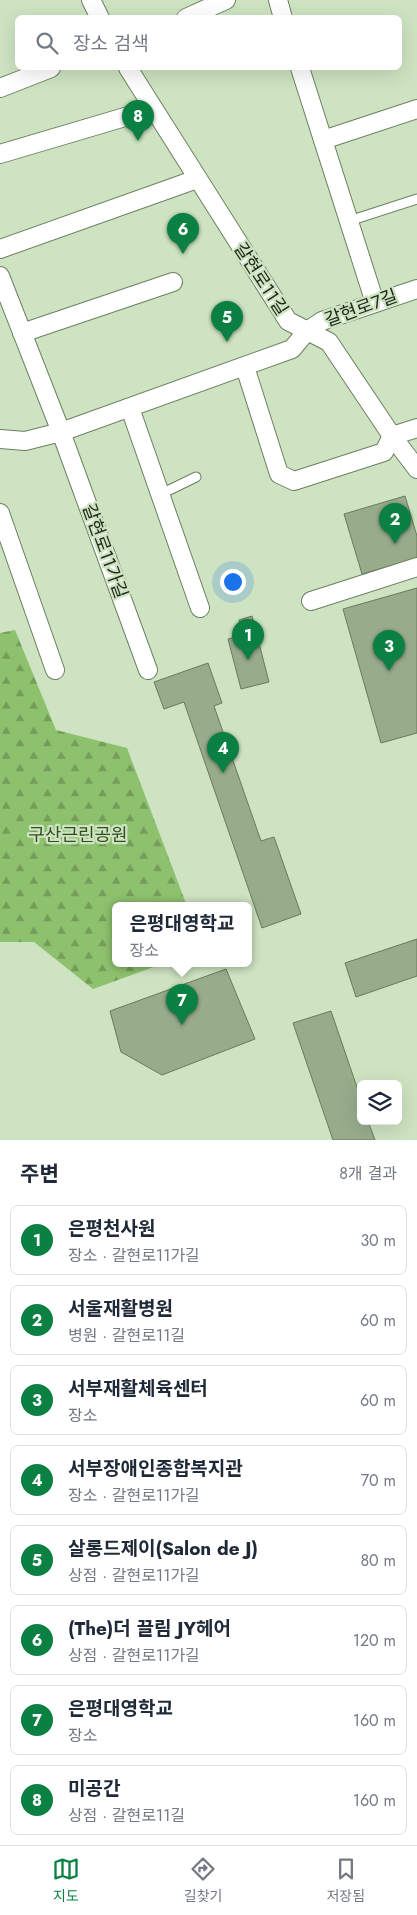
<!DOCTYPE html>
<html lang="ko">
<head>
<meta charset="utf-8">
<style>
  :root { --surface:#fff; --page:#f6f6f7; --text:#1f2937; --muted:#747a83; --line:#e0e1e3; --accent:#0b8043 }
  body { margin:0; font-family:Jost,"Noto Sans KR",sans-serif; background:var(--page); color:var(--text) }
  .controls { position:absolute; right:15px; bottom:15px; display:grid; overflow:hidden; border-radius:8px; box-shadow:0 5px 20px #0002 }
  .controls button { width:45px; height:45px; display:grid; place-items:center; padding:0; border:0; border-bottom:1px solid var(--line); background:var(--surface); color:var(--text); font:25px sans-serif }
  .you { position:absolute; left:232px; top:581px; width:18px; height:18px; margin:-12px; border:4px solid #fff; border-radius:50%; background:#1a73e8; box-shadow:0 0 0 8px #1a73e833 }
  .badge { display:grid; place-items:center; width:32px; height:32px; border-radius:50%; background:var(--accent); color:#fff; font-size:16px; font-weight:700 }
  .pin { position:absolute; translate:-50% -41px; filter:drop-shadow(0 1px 2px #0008) }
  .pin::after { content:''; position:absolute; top:26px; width:18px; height:15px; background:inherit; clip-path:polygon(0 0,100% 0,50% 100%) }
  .popup { position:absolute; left:112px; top:902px; width:140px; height:65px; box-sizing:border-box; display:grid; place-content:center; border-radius:8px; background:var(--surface); filter:drop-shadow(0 1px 4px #0005); font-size:16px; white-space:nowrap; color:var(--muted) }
  .popup b { font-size:19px; color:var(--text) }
  .popup::after { content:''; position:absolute; left:50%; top:100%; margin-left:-10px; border:10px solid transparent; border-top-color:var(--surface) }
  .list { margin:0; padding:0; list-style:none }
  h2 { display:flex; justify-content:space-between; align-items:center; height:65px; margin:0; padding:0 20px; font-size:21px }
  h2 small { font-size:16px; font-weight:400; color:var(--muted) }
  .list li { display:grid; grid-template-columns:32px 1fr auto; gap:15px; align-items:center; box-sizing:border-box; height:70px; margin:0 10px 10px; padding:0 10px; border:1px solid var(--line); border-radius:8px }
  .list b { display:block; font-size:19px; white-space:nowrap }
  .list p { margin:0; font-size:16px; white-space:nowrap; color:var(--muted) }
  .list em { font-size:16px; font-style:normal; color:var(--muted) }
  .icon { flex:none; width:28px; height:28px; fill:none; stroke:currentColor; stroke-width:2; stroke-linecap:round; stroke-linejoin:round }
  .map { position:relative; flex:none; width:417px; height:1140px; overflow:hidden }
  .search { position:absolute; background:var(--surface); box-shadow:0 5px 20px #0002; left:15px; right:15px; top:15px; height:55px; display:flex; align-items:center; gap:12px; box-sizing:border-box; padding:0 18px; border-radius:8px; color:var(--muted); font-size:19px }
  .sheet { height:705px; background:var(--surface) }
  nav { display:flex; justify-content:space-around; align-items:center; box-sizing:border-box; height:70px; border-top:1px solid var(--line); background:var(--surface); font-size:14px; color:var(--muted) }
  nav a { display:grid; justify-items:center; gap:2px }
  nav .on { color:var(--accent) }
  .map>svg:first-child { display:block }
  .forest { fill:url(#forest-firs) }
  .building { fill:#98ac8c; stroke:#687c5d }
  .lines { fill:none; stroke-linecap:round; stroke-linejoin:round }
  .service-casing { stroke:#6c8061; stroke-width:11 }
  .minor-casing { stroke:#6c8061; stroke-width:20 }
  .service { stroke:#fff; stroke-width:9 }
  .minor { stroke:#fff; stroke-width:18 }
  .labels { text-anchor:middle; stroke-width:4.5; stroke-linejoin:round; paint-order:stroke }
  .street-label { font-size:18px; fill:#21291c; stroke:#cde3c1 }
  .park-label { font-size:18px; fill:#334f20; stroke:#cde3c1 }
</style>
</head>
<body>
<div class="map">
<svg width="417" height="1140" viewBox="0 0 417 1140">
  <defs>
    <pattern id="forest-firs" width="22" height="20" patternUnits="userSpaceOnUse" patternTransform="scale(1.25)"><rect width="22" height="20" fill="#8ec16e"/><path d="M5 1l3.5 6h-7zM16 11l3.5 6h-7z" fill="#749d5a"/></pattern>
  </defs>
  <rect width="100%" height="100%" fill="#cde3c1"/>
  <path class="forest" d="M15,630l41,100 71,18 60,158h-71v58h46l-69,25 -59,-47h-34v-309z"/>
  <g class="building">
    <path d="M405,496l12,40v22l-55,16 -18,-60z"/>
    <path d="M417,588v145l-36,10 -38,-134z"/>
    <path d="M252,616l17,66 -28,7 -13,-50 15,-4 -4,-15z"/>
    <path d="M208,663l14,40 -8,3 47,135 13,-4 27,77 -39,14 -78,-226 -20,7 -10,-27z"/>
    <path d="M417,939v37l-61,21 -11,-34z"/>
    <path d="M226,969l29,70 -93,36 -41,-23 -11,-41z"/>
    <path d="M331,1011l30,88v22h7l7,19h-42l-40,-117z"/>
  </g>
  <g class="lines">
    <g class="service-casing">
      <g id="service">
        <path d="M349,221l68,-22"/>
        <path d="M161,494l35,-17"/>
      </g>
    </g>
    <g class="minor-casing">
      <g id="minor">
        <path d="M91,0l9,18"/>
        <path d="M278,0l5,18"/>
        <path d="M186,18l40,-18"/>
        <path d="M128,68l160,253 41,21 63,94 25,33"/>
        <path d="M300,68l75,235"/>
        <path d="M0,88l51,-20"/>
        <path d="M323,140l94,-31"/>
        <path d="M0,154l152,-45"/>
        <path d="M0,249l197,-70"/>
        <path d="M0,276l61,156 87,238"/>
        <path d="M22,333l151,-51"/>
        <path d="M245,367l34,107 15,7 90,-29 8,-16"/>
        <path d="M130,408l70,200"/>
        <path d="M392,436l25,-8"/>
        <path d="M0,439l25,2 36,-9 231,-83 15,-18 15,-10 95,-32"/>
        <path d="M0,513l55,157"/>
        <path d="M311,601l106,-34"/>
      </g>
    </g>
    <use href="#service" class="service"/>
    <use href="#minor" class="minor"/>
  </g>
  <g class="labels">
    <g class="street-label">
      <text transform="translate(261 279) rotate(57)" y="6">갈현로11길</text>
      <text transform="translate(361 308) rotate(-20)" y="6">갈현로7길</text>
      <text transform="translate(105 551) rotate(70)" y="6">갈현로11가길</text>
    </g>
    <g class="park-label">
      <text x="78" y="841">구산근린공원</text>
    </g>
  </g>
</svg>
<div class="controls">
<button><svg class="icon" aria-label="layers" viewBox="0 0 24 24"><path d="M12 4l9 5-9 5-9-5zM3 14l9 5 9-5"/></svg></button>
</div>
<div class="you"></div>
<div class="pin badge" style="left:248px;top:660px">1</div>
<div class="pin badge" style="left:395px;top:544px">2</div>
<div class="pin badge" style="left:389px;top:671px">3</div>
<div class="pin badge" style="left:223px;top:773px">4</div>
<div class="pin badge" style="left:227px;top:342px">5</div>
<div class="pin badge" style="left:183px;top:254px">6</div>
<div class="pin badge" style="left:182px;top:1025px">7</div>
<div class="popup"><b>은평대영학교</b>장소</div>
<div class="pin badge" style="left:138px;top:141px">8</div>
<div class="search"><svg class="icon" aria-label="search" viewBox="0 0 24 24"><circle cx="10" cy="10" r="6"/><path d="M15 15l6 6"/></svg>장소 검색</div>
</div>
<section class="sheet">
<h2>주변<small>8개 결과</small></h2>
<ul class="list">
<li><span class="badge">1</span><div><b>은평천사원</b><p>장소 · 갈현로11가길</p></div><em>30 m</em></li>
<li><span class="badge">2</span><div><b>서울재활병원</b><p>병원 · 갈현로11길</p></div><em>60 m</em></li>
<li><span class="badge">3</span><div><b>서부재활체육센터</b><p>장소</p></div><em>60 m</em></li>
<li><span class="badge">4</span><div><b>서부장애인종합복지관</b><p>장소 · 갈현로11가길</p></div><em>70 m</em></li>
<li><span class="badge">5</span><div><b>살롱드제이(Salon de J)</b><p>상점 · 갈현로11가길</p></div><em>80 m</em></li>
<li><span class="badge">6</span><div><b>(The)더 끌림 JY헤어</b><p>상점 · 갈현로11가길</p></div><em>120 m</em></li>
<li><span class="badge">7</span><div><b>은평대영학교</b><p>장소</p></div><em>160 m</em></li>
<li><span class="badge">8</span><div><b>미공간</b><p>상점 · 갈현로11길</p></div><em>160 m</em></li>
</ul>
</section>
<nav>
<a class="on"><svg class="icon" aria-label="map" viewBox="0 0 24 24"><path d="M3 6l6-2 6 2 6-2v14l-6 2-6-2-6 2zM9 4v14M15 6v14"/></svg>지도</a>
<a><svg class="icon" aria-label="directions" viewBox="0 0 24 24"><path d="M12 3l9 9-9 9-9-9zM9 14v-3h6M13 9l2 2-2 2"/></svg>길찾기</a>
<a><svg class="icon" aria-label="saved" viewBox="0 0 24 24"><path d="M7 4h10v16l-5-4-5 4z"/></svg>저장됨</a>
</nav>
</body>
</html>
